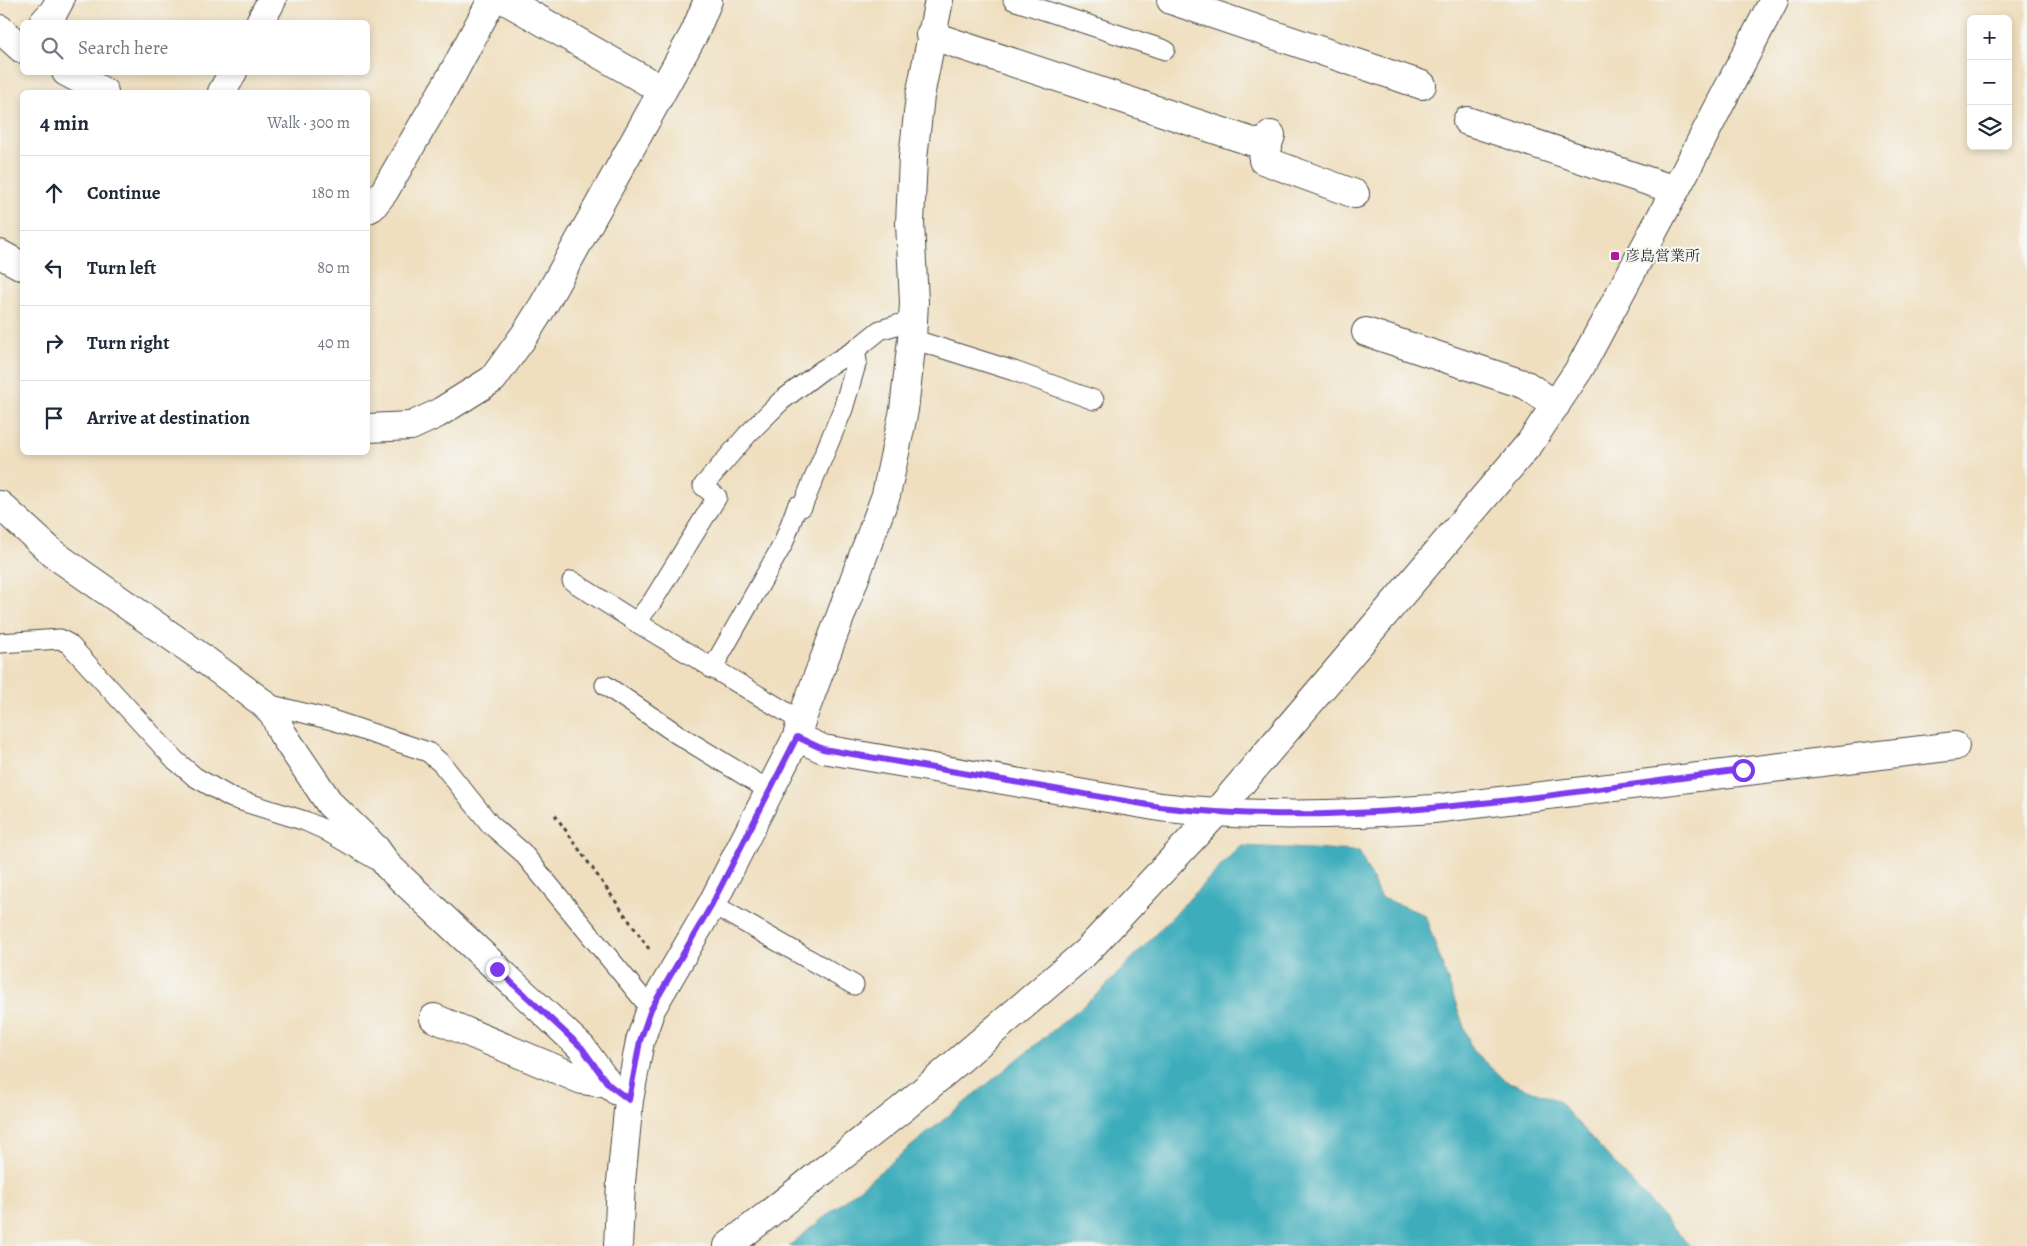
<!DOCTYPE html>
<html lang="en">
<head>
<meta charset="utf-8">
<style>
  :root { --surface:#fff; --page:#f6f6f7; --text:#1f2937; --muted:#747a83; --line:#e0e1e3 }
  body { margin:0; font-family:Alegreya,"Noto Serif JP",serif; background:var(--page); color:var(--text) }
  .controls { position:absolute; right:15px; top:15px; display:grid; overflow:hidden; border-radius:8px; box-shadow:0 2px 8px #0003 }
  .controls button { width:45px; height:45px; display:grid; place-items:center; padding:0; border:0; border-bottom:1px solid var(--line); background:var(--surface); color:var(--text); font:25px sans-serif }
  .stop { position:absolute; width:15px; height:15px; margin:-11px; border:4px solid #7c3aed; border-radius:50%; background:#fff }
  .stop.end { background:#7c3aed; border-color:#fff; box-shadow:0 1px 5px #0008 }
  .list { margin:0; padding:0; list-style:none }
  h2 { display:flex; justify-content:space-between; align-items:center; height:65px; margin:0; padding:0 20px; font-size:21px }
  h2 small { font-size:16px; font-weight:400; color:var(--muted) }
  .list li { display:grid; grid-template-columns:32px 1fr auto; gap:15px; align-items:center; box-sizing:border-box; height:75px; padding:0 20px; border-top:1px solid var(--line) }
  .list b { display:block; font-size:19px; white-space:nowrap }
  .list em { font-size:16px; font-style:normal; color:var(--muted) }
  .icon { flex:none; width:28px; height:28px; fill:none; stroke:currentColor; stroke-width:2; stroke-linecap:round; stroke-linejoin:round }
  .map { position:relative; flex:none; width:2027px; height:1246px; overflow:hidden }
  .search { position:absolute; background:var(--surface); box-shadow:0 2px 8px #0003; left:20px; top:20px; width:350px; height:55px; display:flex; align-items:center; gap:12px; box-sizing:border-box; padding:0 18px; border-radius:8px; color:var(--muted); font-size:19px }
  .panel { position:absolute; background:var(--surface); box-shadow:0 2px 8px #0003; left:20px; top:90px; width:350px; height:365px; border-radius:8px }
  .map>svg:first-child { display:block }
  .water { fill:#3eadbc; stroke:#346c74 }
  .lines { fill:none; stroke-linecap:round; stroke-linejoin:round }
  .service-casing { stroke:#484641; stroke-width:21 }
  .minor-casing { stroke:#484641; stroke-width:30 }
  .tertiary-casing { stroke:#484641; stroke-width:30 }
  .path { stroke:#484641; stroke-width:3; stroke-dasharray:4 4; stroke-linecap:butt }
  .service { stroke:#fff; stroke-width:19 }
  .minor { stroke:#fff; stroke-width:28 }
  .tertiary { stroke:#fff; stroke-width:28 }
  .route { stroke:#7c3aed; stroke-width:6 }
  .poi-dot { fill:#b5179e; stroke:#f6f6f2; stroke-width:2 }
  .labels { text-anchor:middle; stroke-width:4.5; stroke-linejoin:round; paint-order:stroke }
  .poi-label { font-size:15px; fill:#2b2b2b; stroke:#f6f6f2; text-anchor:start }
</style>
</head>
<body>
<div class="map">
<svg width="2027" height="1246" viewBox="0 0 2027 1246">
  <rect width="100%" height="100%" fill="#f6f6f2"/>
  <filter id="ink" filterUnits="userSpaceOnUse"><feTurbulence type="fractalNoise" baseFrequency=".02" numOctaves="2"/><feDisplacementMap in="SourceGraphic" scale="10" xChannelSelector="R" yChannelSelector="G"/><feConvolveMatrix kernelMatrix="1 2 1 2 8 2 1 2 1" color-interpolation-filters="sRGB"/></filter>
  <filter id="wash" filterUnits="userSpaceOnUse"><feTurbulence type="fractalNoise" baseFrequency=".0096" numOctaves="4" result="noise"/><feDisplacementMap in="SourceGraphic" scale="20" xChannelSelector="R" yChannelSelector="G"/><feGaussianBlur stdDeviation="1.12" result="paint"/><feColorMatrix in="noise" values="0 0 0 0 0 0 0 0 0 0 0 0 0 0 0 0 0 1.4 0 .05"/><feComposite in="paint" operator="in"/></filter>
  <g filter="url(#wash)">
    <rect width="100%" height="100%" fill="#efdfbf"/>
    <path class="water" d="M1240,846l119,5 21,46 45,18 47,135 32,30 53,20 133,146h-901l311,-254z"/>
  </g>
  <g filter="url(#ink)">
    <g class="lines">
      <g class="service-casing">
        <g id="service">
          <path d="M1013,0l152,50"/>
          <path d="M912,339l102,32 80,29"/>
          <path d="M572,581l64,41 165,99"/>
          <path d="M636,622l16,-20 65,-105 -14,-11 44,-51 34,-34 41,-31 33,-20 25,-20 33,-10"/>
          <path d="M0,643l60,-4 9,5 106,116 20,17 37,21 73,23 18,8 55,32"/>
          <path d="M712,669l71,-125 14,-38 5,1 41,-98 14,-48 -2,-11"/>
          <path d="M605,685l72,49 93,57"/>
          <path d="M263,703l69,17 96,32 14,12 48,60 32,28 129,157"/>
          <path d="M712,904l142,81"/>
        </g>
      </g>
      <g class="minor-casing">
        <g id="minor">
          <path d="M505,0l157,90"/>
          <path d="M1171,0l251,85"/>
          <path d="M44,22l10,-11 6,-11"/>
          <path d="M260,22l12,-22"/>
          <path d="M0,29l22,20"/>
          <path d="M930,35l338,112"/>
          <path d="M66,72l38,20"/>
          <path d="M222,92l11,-20"/>
          <path d="M1467,121l208,69"/>
          <path d="M1271,135l-8,25 92,34"/>
          <path d="M368,209l4,-2 12,-15 68,-117 40,-75"/>
          <path d="M0,254l22,12"/>
          <path d="M1366,332l160,53 30,20"/>
          <path d="M368,428l43,-2 26,-12 56,-35 33,-46 17,-27 152,-274 13,-32"/>
          <path d="M0,505l55,50 146,102 62,46 11,11 8,19 48,71 46,45 12,17 194,182 26,36"/>
          <path d="M797,737l26,12 337,58c91,11 182,8 273,2l522,-63"/>
          <path d="M434,1018l148,62 26,4 9,7"/>
          <path d="M618,1246l3,-64 8,-82 11,-59 11,-32 61,-105 85,-167 4,-16 85,-226 18,-85 8,-71 2,-37 -4,-79 3,-65 7,-62 19,-96"/>
        </g>
      </g>
      <g class="tertiary-casing">
        <path id="tertiary" d="M728,1246l174,-137 184,-157 129,-138 315,-371 50,-75 104,-194 90,-174"/>
      </g>
      <path class="path" d="M555,815l94,134"/>
      <use href="#service" class="service"/>
      <use href="#minor" class="minor"/>
      <use href="#tertiary" class="tertiary"/>
    </g>
  </g>
  <g class="lines" filter="url(#ink)">
    <path class="route" d="M497,969l85,79 26,36 21,16 11,-59 11,-32 61,-105 85,-167 26,12 337,58c195,23 390,-13 583,-37"/>
  </g>
  <rect class="poi-dot" x="1610" y="251" width="10" height="10" rx="2.5"/>
  <g class="labels">
    <g class="poi-label">
      <text x="1625" y="261">彦島営業所</text>
    </g>
  </g>
</svg>
<div class="controls">
<button>+</button>
<button>−</button>
<button><svg class="icon" aria-label="layers" viewBox="0 0 24 24"><path d="M12 4l9 5-9 5-9-5zM3 14l9 5 9-5"/></svg></button>
</div>
<div class="stop" style="left:1743px;top:770px"></div>
<div class="stop end" style="left:497px;top:969px"></div>
<div class="search"><svg class="icon" aria-label="search" viewBox="0 0 24 24"><circle cx="10" cy="10" r="6"/><path d="M15 15l6 6"/></svg>Search here</div>
<section class="panel">
<h2>4 min<small>Walk · 300 m</small></h2>
<ul class="list">
<li><svg class="icon" aria-label="ahead" viewBox="0 0 24 24"><path d="M12 20V5M6 11l6-6 6 6"/></svg><div><b>Continue</b></div><em>180 m</em></li>
<li><svg class="icon" aria-label="left" viewBox="0 0 24 24"><path d="M17 20v-9H6M10 6l-5 5 5 5"/></svg><div><b>Turn left</b></div><em>80 m</em></li>
<li><svg class="icon" aria-label="right" viewBox="0 0 24 24"><path d="M7 20v-9h11M14 6l5 5-5 5"/></svg><div><b>Turn right</b></div><em>40 m</em></li>
<li><svg class="icon" aria-label="arrive" viewBox="0 0 24 24"><path d="M6 21V4h12l-3 4 3 4H6"/></svg><div><b>Arrive at destination</b></div></li>
</ul>
</section>
</div>
</body>
</html>
